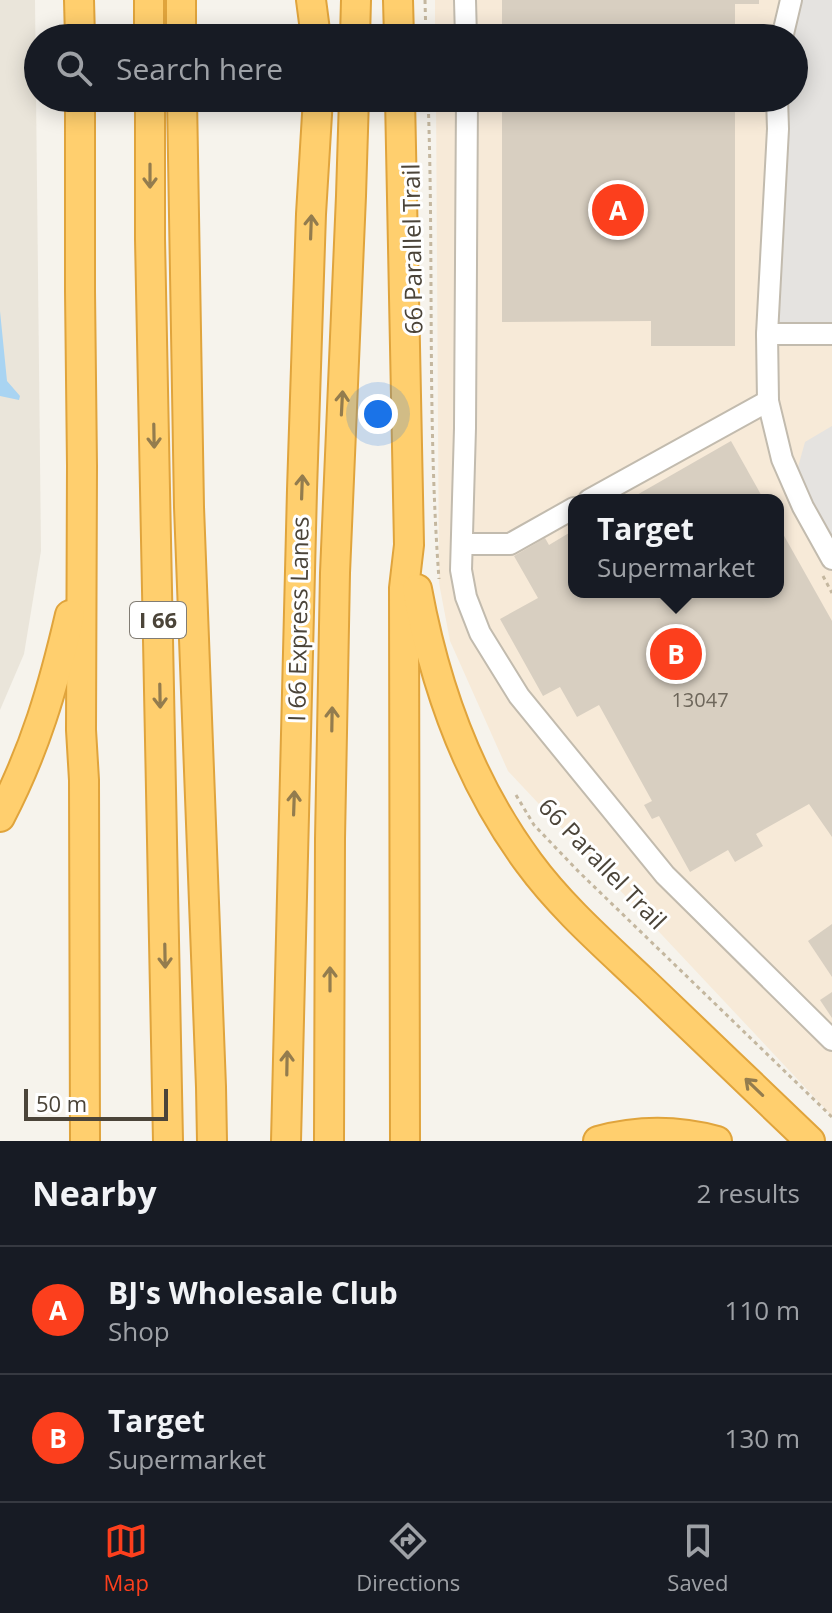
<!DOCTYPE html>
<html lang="en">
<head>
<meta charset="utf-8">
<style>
  :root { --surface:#171b24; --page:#242831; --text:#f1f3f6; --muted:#9ea1a6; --line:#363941; --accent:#fc3f1d }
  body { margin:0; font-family:"Open Sans",sans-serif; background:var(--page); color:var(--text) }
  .scale { position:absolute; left:24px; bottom:20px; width:144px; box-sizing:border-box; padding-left:8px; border:4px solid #4b4439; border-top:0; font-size:22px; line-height:28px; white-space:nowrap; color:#4b4439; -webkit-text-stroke:6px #fff; paint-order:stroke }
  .you { position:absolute; left:378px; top:414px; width:28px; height:28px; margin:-20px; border:6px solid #fff; border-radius:50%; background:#1a73e8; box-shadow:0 0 0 12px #1a73e833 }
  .badge { display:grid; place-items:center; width:52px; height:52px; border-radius:50%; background:var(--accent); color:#fff; font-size:26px; font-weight:700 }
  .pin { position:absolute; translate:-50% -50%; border:4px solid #fff; box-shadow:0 2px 8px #0006 }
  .popup { position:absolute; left:568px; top:494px; width:216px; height:104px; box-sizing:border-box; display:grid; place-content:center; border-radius:16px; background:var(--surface); filter:drop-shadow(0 2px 6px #0005); font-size:26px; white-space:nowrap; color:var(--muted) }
  .popup b { font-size:30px; color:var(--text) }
  .popup::after { content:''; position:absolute; left:50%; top:100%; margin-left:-16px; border:16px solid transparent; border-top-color:var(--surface) }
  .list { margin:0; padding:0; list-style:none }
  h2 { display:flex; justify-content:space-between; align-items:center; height:104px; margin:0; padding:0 32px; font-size:34px }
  h2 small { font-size:26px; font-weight:400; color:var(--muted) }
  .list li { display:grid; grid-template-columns:52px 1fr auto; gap:24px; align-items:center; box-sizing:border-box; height:128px; padding:0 32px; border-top:2px solid var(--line) }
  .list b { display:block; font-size:30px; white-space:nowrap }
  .list p { margin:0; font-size:26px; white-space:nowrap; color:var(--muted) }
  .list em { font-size:26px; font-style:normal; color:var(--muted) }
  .icon { flex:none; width:44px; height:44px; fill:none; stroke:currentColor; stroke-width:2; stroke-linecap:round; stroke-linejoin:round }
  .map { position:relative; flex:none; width:832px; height:1141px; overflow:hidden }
  .search { position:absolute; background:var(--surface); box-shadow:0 4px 20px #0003; left:24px; right:24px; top:24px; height:88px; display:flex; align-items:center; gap:20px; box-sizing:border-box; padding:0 28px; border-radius:44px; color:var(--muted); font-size:30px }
  .sheet { height:360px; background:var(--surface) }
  nav { display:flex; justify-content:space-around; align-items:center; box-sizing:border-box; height:112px; border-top:2px solid var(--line); background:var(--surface); font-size:22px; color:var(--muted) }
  nav a { display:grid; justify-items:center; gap:4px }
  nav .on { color:var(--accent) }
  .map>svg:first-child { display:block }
  .residential { fill:#eae5da }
  .commercial { fill:#f7ead8; fill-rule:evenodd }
  .parking { fill:#e5e3e0 }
  .water { fill:#a9d4f2 }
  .building { fill:#d8cfc1 }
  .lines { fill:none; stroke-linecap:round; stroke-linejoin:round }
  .minor-casing { stroke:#c2bbae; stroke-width:24 }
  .highway-casing { stroke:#e0a43c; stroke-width:32 }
  .path { stroke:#c4b79f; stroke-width:3; stroke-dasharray:4 4; stroke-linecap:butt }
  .minor { stroke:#fff; stroke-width:20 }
  .highway { stroke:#ffcf6e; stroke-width:28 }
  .oneway { stroke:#937c4e }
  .labels { text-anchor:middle; stroke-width:6; stroke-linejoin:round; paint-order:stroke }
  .number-label { font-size:20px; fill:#6e675b }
  .shield { fill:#fff; stroke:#817c74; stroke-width:2 }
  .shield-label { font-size:22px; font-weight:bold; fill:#4b4439 }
  .street-label { font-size:24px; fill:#4b4439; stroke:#fff }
</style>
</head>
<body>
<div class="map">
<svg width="832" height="1141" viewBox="0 0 832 1141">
  <rect width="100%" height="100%" fill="#f6f3ec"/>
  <path class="residential" d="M0,0h35l6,551 -17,103 -24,56z"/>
  <path class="commercial" d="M435,0h397v1116l-324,-345 -58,-130 -11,-58 -3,-485h358v-60h-359zM574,500h204v92h-204z"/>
  <g class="parking">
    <path d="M789,0h43v332l-65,2 10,-236h17v-60h-12z"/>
    <path d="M832,426v126l-39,-67 12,-43z"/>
  </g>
  <path class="water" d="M0,311l7,70 13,15 -1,4 -19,-4z"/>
  <g class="building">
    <path d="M502,0h257v4h-24v34h-233z"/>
    <path d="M502,98h233v248h-84v-25l-149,1z"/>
    <path d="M731,441l33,59h-136z"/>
    <path d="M778,525l54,96v216l-23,-33 -53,30 7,12 -28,16 -7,-12 -38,22 -31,-56 -7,3 -8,-14 8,-4 -53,-96 -22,12 -17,-30 -17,9 -43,-77 38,-21 -24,-42 31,-18 4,7 25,-15v62h204z"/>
    <path d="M832,924v53l-24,-36z"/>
    <path d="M832,992v26l-12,-18z"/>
  </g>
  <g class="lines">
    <g class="minor-casing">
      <g id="minor">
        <path d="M465,0l1,38"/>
        <path d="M782,38l9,-38"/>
        <path d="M467,98l-2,330 -4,142 5,27 14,36 39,63 146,179 167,165"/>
        <path d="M777,98l1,31 -11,205 1,67 14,58 21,48 29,52"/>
        <path d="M767,334h65"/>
        <path d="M589,500l179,-99"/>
        <path d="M462,544h48l64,-36"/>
      </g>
    </g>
    <g class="highway-casing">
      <g id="highway">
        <path d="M79,0l1,38"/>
        <path d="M149,0v38"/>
        <path d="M181,0v38"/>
        <path d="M311,0l5,38"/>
        <path d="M398,0l1,38"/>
        <path d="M355,38l1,-38"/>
        <path d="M80,98v193l2,175 -1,264 3,50 1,361"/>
        <path d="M150,98v141l18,902"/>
        <path d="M182,98l7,409 22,580 1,54"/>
        <path d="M400,98l9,447 -5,43 1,553"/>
        <path d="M417,589c18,98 52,193 112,274 33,45 77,83 118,122 54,52 109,104 163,156"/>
        <path d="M0,817c35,-67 53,-129 70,-202"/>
        <path d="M286,1141l16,-651 9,-276 7,-116"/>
        <path d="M329,1141l1,-302 5,-266 16,-377 3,-98"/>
        <path d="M598,1141c40,-11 79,-11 119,0"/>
      </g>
    </g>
    <g class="path">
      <path d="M425,0l1,38"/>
      <path d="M428,98c6,160 -1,321 11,481"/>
      <path d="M823,576l9,17"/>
      <path d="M516,795l18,30 44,46 254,246"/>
    </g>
    <use href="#minor" class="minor"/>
    <use href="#highway" class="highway"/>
  </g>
  <defs><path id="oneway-shaft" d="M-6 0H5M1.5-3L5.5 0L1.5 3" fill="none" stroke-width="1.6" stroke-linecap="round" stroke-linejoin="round" transform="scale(2)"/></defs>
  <g class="oneway">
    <use href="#oneway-shaft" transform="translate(150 176) rotate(90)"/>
    <use href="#oneway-shaft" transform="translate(311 227) rotate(-88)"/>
    <use href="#oneway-shaft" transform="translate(342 403) rotate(-87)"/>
    <use href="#oneway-shaft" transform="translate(154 436) rotate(89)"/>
    <use href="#oneway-shaft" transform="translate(302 487) rotate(-88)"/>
    <use href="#oneway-shaft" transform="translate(160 696) rotate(89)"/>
    <use href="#oneway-shaft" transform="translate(332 719) rotate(-89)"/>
    <use href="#oneway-shaft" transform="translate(294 803) rotate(-88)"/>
    <use href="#oneway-shaft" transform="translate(165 956) rotate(89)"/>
    <use href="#oneway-shaft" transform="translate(330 979) rotate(-90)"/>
    <use href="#oneway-shaft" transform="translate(287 1063) rotate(-89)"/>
    <use href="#oneway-shaft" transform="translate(754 1087) rotate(-136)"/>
  </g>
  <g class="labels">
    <g class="number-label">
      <text x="700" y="707">13047</text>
    </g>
    <rect class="shield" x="130" y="602" width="56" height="36" rx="6"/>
    <g class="shield-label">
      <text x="158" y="628">I 66</text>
    </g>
    <g class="street-label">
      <text transform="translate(413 249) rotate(-91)" y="8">66 Parallel Trail</text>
      <text transform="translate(299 619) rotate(-89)" y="8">I 66 Express Lanes</text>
      <text transform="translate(602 864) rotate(46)" y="8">66 Parallel Trail</text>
    </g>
  </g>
</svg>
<div class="scale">50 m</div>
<div class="you"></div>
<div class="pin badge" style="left:618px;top:210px">A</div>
<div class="pin badge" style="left:676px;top:654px">B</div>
<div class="popup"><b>Target</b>Supermarket</div>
<div class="search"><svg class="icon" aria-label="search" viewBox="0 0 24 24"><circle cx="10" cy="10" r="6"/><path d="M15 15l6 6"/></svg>Search here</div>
</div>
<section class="sheet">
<h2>Nearby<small>2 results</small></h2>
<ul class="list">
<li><span class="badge">A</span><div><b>BJ's Wholesale Club</b><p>Shop</p></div><em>110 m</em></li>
<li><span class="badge">B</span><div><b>Target</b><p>Supermarket</p></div><em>130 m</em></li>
</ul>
</section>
<nav>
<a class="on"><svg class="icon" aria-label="map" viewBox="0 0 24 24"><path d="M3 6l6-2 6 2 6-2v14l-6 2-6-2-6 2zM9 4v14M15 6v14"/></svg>Map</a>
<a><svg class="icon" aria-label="directions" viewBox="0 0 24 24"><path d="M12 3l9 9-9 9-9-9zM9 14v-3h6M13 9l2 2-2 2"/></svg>Directions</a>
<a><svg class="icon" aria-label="saved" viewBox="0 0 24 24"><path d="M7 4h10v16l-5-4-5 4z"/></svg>Saved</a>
</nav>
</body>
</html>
